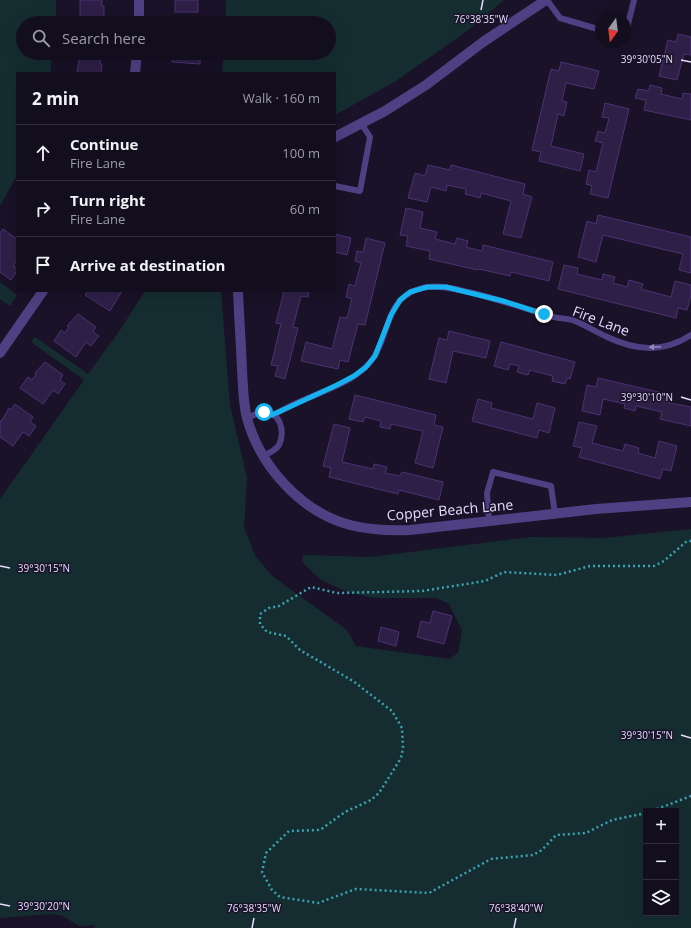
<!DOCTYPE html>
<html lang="en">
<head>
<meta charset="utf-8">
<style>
  :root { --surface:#130e1e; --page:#1c1727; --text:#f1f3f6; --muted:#9d9ca4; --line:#322e3c }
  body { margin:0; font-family:"Open Sans",sans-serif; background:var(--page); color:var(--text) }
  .controls { position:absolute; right:12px; bottom:12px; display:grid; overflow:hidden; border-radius:0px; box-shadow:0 4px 16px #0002 }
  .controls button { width:36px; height:36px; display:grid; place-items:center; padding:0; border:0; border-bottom:1px solid var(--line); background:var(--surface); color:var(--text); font:20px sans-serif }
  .compass { position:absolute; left:595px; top:12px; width:36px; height:36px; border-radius:50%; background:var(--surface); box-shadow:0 4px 16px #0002; rotate:194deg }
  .stop { position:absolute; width:12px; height:12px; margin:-9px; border:3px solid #14b2ef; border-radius:50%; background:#fff }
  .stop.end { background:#14b2ef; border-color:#fff; box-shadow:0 1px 4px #0008 }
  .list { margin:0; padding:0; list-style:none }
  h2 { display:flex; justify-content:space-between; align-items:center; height:52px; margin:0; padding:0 16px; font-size:17px }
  h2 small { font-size:13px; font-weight:400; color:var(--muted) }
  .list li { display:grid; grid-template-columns:26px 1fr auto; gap:12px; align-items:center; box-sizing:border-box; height:56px; padding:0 16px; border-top:1px solid var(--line) }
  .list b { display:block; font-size:15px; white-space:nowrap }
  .list p { margin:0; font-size:13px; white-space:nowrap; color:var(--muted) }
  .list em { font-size:13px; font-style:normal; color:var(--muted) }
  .icon { flex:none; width:22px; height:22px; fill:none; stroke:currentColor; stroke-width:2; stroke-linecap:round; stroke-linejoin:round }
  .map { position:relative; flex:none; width:691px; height:928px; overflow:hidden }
  .search { position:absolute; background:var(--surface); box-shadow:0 4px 16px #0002; left:16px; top:16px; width:320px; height:44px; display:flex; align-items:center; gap:10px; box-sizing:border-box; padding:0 14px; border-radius:22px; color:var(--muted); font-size:15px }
  .panel { position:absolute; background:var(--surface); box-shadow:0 4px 16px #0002; left:16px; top:72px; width:320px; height:220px; border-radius:0px }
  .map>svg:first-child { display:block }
  .green { fill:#152d31; fill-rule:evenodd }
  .building { fill:#2e1f47; stroke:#4a3372 }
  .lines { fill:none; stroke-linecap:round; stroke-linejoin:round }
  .path { stroke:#39a4b3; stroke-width:2.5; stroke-dasharray:2 3; stroke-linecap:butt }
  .service { stroke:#4f4083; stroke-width:6 }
  .minor { stroke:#4f4083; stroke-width:10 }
  .oneway { fill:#9286ba }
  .route { stroke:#14b2ef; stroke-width:5 }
  .ticks { fill:none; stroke:#e5dbfd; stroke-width:1.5 }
  .labels { text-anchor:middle; stroke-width:3; stroke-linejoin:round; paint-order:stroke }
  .street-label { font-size:14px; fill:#e5dbfd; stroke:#191228 }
  .ticks-label { font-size:10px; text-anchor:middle; fill:#e5dbfd; stroke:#191228; stroke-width:3; stroke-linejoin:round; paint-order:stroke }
</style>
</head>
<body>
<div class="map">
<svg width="691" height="928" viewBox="0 0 691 928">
  <rect width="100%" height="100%" fill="#191228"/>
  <g class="green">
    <path d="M0,0h56v23h-33v30h30l-3,20h-33v102l-17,31z"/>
    <path d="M226,0h278l-37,31 -71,50 -61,34v-42h-113l2,-20h105v-30h-103z"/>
    <path d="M0,282l17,13 -7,11 -10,-7z"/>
    <path d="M145,291h76l9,114 17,73 -3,49 11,28 16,20 76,55 9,16 93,13 9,-6 4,-22 -13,-27 -13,-6h-61l-28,-6 -26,-12 -19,-18 1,-7 67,2 161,-20 72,1 88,-9v399h-597v-3l-15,1 -18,-11 -11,-1 -50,4v-419l84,-119 -53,-38 4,-5 53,37 30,-41zM646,811h30v102h-30z"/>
  </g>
  <g class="building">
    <path d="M80,0h22v6h2v12h-24z"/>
    <rect x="175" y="0" width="23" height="12"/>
    <path d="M678,34l13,3v18l-7,-1 -7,26 -18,-4 9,-36 8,2z"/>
    <path d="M80,53h21l-1,11h2l-1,9h-24z"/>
    <path d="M173,53h27v11l-28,-2z"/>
    <path d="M561,62l38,9 -5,18 -28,-6 -4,18 5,1 -3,14 -6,-2 -7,32 33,8 -4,17 -41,-10 2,-9 -9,-2 19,-81 8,2z"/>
    <path d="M650,85l12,3 -1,6 21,5 1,-6 8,1v26l-47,-10 2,-10 -11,-2 3,-9 11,2z"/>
    <path d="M605,103l24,6 -21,89 -18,-4 2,-8 -6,-2 3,-14 7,2 7,-29 -8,-2 3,-10 7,2 4,-15 -7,-1z"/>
    <path d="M428,165l22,5 1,-5 74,19 -2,10 9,3 -11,41 -18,-4 8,-33 -30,-8 -1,5 -15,-4 1,-5 -19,-4 -1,6 -15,-4 -4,15 -19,-4 7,-25 10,3z"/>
    <path d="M406,208l17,4 -3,16 17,4 -2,7 20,5 2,-6 11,3 -2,6 16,4 1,-6 70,17 -4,19 -38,-9 -1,4 -31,-7 -1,1 -49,-11 1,-8 -24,-5 2,-10 -8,-1z"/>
    <path d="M598,215l93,22v36l-12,-3 4,-16 -80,-19 -7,27 -18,-5 9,-36 9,3z"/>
    <path d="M3,229l14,10v22l-4,5 4,2v3l-6,9 -11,-8v-39z"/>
    <path d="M335,234l16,4 -4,17 -12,-3z"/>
    <path d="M366,238l19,5 -20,82 -7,-1 -10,38 -8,-2 -2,9 -37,-8 5,-19 26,7 8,-32 7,1 5,-19 -6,-2 3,-13 6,2 6,-23 -6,-2 2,-10 6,1z"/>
    <path d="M564,265l14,3 -1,6 25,6 1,-6 12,3 -2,6 14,4 2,-7 14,4 -2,5 30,8 4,-16 16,4v10l-4,15 -9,-2 -2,10 -118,-29z"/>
    <path d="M88,291h34l-12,20 -25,-16z"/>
    <path d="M284,291h25l-1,6 -7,-1 -8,31 5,1 -13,51 -10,-3 3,-10 -7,-1 10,-41 -5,-1z"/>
    <path d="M78,314l18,13 -3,5 6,4 -8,10 -5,-4 -10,15 -22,-16 7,-11 4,3 4,-6 -2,-1z"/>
    <path d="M449,331l41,10 -4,17 -33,-7 -7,32 -17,-4 10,-41 8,2z"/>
    <path d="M501,342l74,20 -5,17 -3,-1 -2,6 -13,-3 1,-5 -23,-6 -2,5 -11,-3 2,-6 -9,-2 -2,6 -14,-4z"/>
    <path d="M45,362l18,13 -3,5 5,4 -7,10 -5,-4 -10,14 -23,-16 8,-11 4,3 4,-6 -1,-1z"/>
    <path d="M598,378l69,16 -1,8 25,5v19l-31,-7 2,-7 -26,-6 -1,5 -11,-3 1,-4 -22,-5 -3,16 -18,-4 5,-26 9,2z"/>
    <path d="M355,395l81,20 -2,10 9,2 -10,41 -18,-5 8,-32 -32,-7 -1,5 -10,-2 1,-6 -16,-4 -2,5 -14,-3z"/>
    <path d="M478,399l14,4 -1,5 42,11 4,-16 18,5 -6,25 -10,-3 -2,8 -65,-17z"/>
    <path d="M15,404l18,13 -3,5 6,4 -7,10 -6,-4 -10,14 -13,-9v-16l1,1 8,-14 2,2z"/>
    <path d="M579,422l18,4 -5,17 31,8 2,-7 14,4 -1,5 17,5 4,-17 18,5 -6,25 -8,-2 -3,10 -81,-22 3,-9 -9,-2z"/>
    <path d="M334,424l16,4 -8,34 31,7 1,-5 13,3 -2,6 15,3 2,-4 41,10 -4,18 -40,-10 -1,4 -69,-17 2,-9 -8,-2z"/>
    <path d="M433,611l19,5 -8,28 -27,-7 4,-16 9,2z"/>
    <path d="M381,627l18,5 -3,14 -18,-5z"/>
  </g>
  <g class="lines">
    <g class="path">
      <path d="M652,811l39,-15"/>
      <path d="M646,813l-34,7 -26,13 -30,2 -14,15 -9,5 -42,4 -62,34 -73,-4 -38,14 -38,-6 -8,-7 -10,-18 4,-19 23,-22 31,-1 25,-18 26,-12 8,-7 22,-35 2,-10 -1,-20 -10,-17 -39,-30 -53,-31 -14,-14 -19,-4 -7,-8v-10l9,-6 10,-2 32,-19 26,6 85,-2 63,-10 19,-9 53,3 33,-9h64l10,-5 23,-20h4"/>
    </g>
    <g class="service">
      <path d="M547,0l13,18 41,12"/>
      <path d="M625,36l9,-36"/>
      <path d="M335,186l25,5 10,-54 -9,-14"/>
      <path d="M273,415c11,-6 23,-12 35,-17 23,-10 52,-19 66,-41 15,-23 12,-56 42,-67 4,-1 8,-3 12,-3 15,-2 30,3 45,6 27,7 54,16 81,24 6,2 12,1 18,3 12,4 22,11 33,16 29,14 57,18 86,-1"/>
      <path d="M247,418c5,-2 10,-5 15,-5 19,-3 23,19 17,32 -4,6 -10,8 -16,11"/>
      <path d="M489,521l-2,-28 6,-21 58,14 4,28"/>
    </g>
    <g class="minor">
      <path d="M139,23v-23"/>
      <path d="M135,73l2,-20"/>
      <path d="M335,137l50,-26 41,-26 57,-43 63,-42"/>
      <path d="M238,291c1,26 3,53 4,79 1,15 1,33 5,48 13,48 54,94 103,107 20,5 39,6 60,5l186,-21 95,-7"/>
      <path d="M0,353l43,-62"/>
    </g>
  </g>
  <defs><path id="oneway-solid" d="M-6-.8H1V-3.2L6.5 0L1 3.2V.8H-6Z"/></defs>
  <use class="oneway" href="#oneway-solid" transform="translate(655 347) rotate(178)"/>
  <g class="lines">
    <path class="route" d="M264,412l8,3 65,-30 17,-9 12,-9 9,-11 16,-41 9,-15 10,-8 17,-5h19l57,14 41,13"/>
  </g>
  <path class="ticks" d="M481,10l2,-10M681,60l10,2M681,397l10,3M0,566l10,2M681,735l10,3M0,904l10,2M252,928l2,-10M514,928l2,-10"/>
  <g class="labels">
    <g class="street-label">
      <text transform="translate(601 321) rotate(21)" y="5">Fire Lane</text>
      <text transform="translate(450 510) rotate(-5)" y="5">Copper Beach Lane</text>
    </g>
  </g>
  <g class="ticks-label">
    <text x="481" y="23">76°38'35"W</text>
    <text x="647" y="63">39°30'05"N</text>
    <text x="647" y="401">39°30'10"N</text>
    <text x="44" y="572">39°30'15"N</text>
    <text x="647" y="739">39°30'15"N</text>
    <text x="44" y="910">39°30'20"N</text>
    <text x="254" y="912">76°38'35"W</text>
    <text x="516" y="912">76°38'40"W</text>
  </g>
</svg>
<div class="controls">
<button>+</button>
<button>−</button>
<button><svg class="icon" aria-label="layers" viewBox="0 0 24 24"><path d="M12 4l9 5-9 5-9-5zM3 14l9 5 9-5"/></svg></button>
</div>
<svg class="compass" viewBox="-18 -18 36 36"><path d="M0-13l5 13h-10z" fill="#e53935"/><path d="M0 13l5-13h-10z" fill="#9d9ca4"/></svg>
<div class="stop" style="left:264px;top:412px"></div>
<div class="stop end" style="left:544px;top:314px"></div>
<div class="search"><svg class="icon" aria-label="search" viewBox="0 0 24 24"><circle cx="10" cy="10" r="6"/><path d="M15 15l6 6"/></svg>Search here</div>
<section class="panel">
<h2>2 min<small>Walk · 160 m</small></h2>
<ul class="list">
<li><svg class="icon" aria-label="ahead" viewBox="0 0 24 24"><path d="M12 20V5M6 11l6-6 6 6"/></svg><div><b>Continue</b><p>Fire Lane</p></div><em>100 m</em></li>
<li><svg class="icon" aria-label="right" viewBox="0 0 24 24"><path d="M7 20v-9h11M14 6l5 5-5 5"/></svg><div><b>Turn right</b><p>Fire Lane</p></div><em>60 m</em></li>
<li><svg class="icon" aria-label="arrive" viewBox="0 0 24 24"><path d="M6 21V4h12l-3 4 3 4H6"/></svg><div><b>Arrive at destination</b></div></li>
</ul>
</section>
</div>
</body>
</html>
